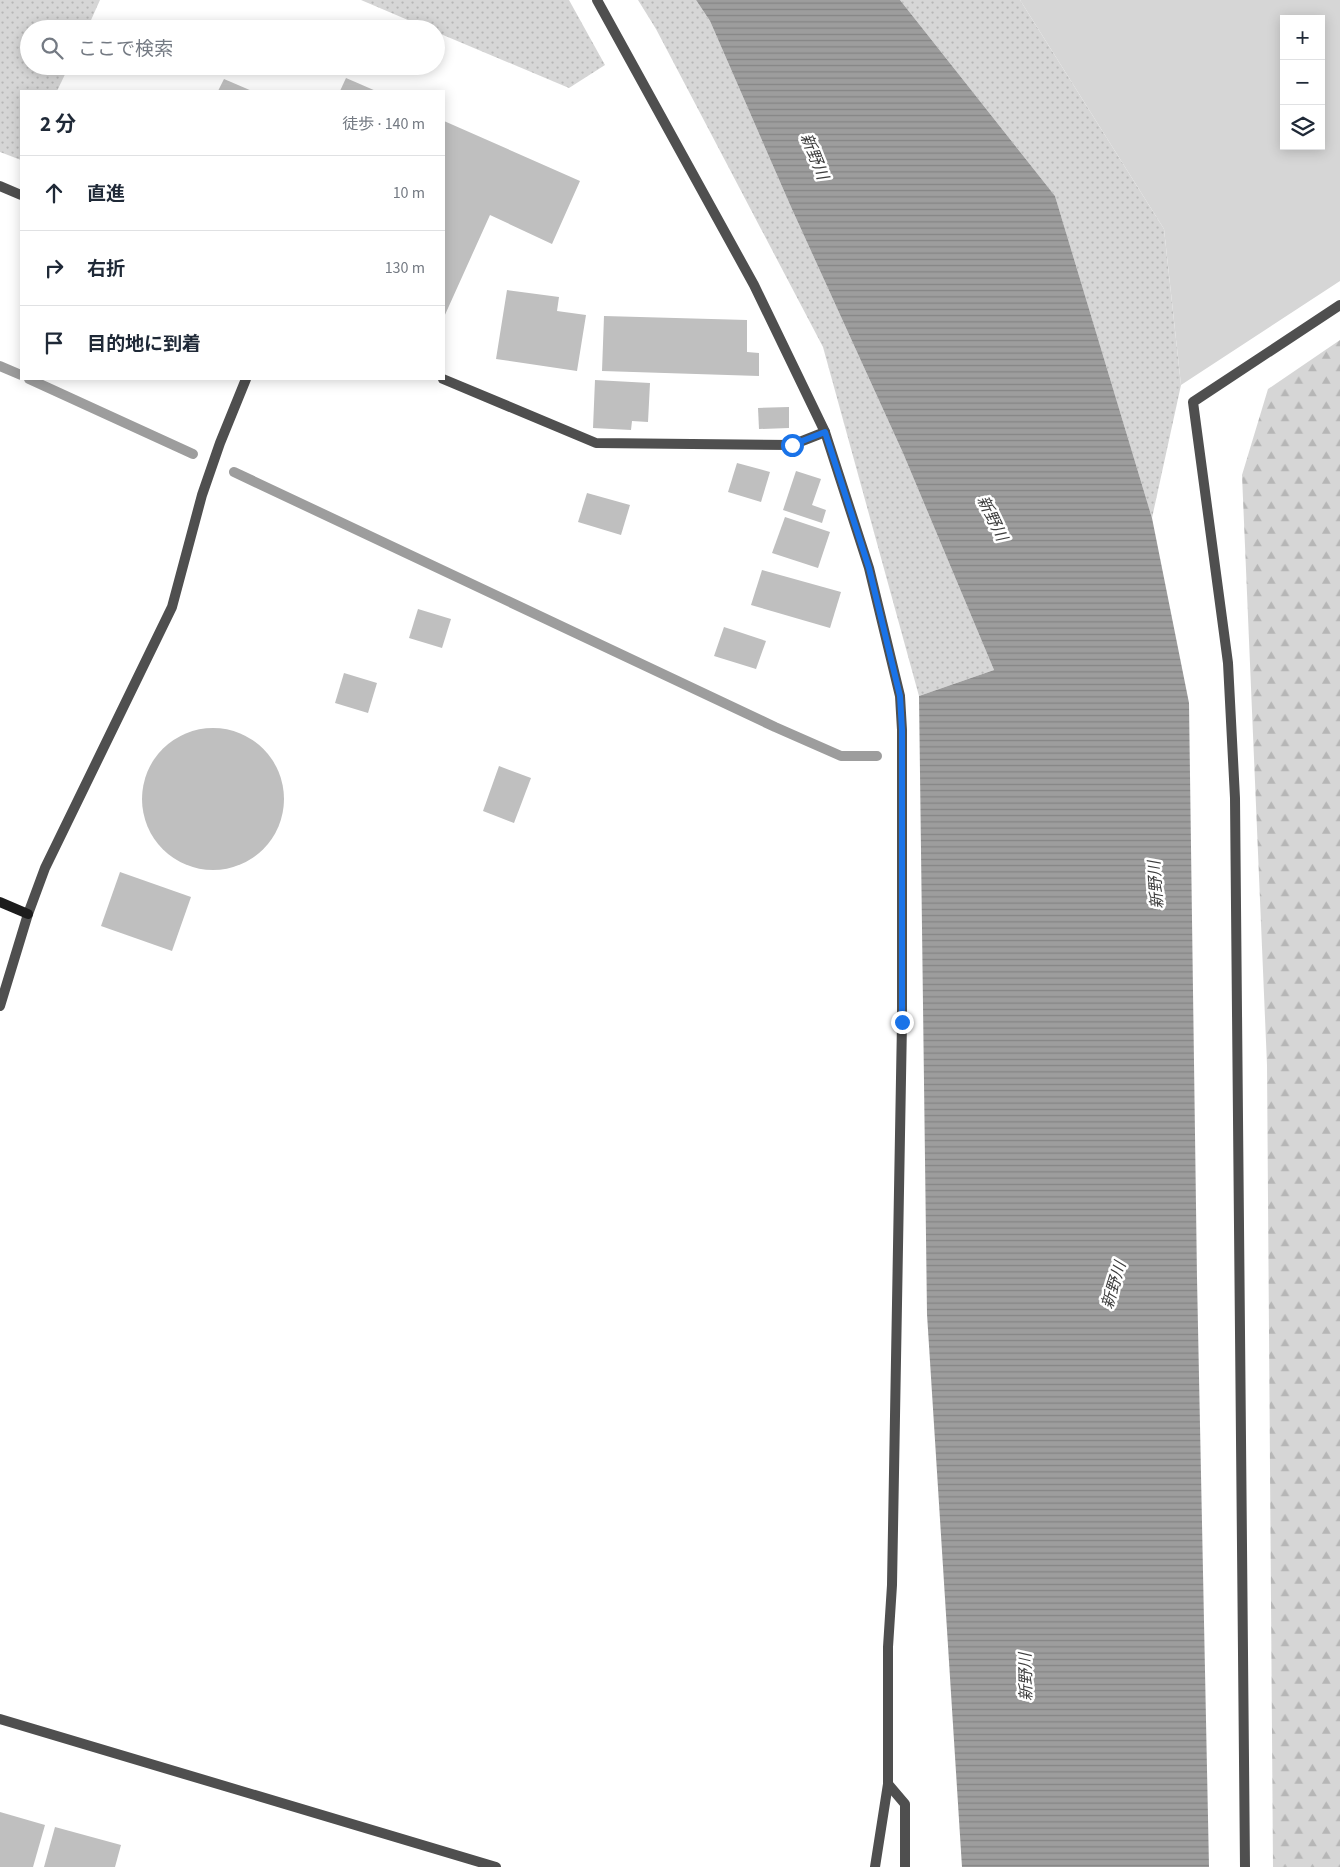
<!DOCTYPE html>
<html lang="ja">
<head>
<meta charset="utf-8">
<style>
  :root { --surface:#fff; --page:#f6f6f7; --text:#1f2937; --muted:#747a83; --line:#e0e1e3 }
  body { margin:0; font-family:"Source Sans 3","Noto Sans JP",sans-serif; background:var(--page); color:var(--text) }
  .controls { position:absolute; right:15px; top:15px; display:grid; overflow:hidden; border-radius:0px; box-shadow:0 2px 12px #0003 }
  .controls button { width:45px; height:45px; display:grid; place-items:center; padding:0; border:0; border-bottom:1px solid var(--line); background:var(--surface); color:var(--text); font:25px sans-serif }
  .stop { position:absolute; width:15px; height:15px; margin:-11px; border:4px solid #1a73e8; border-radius:50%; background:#fff }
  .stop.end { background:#1a73e8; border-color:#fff; box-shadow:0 1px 5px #0008 }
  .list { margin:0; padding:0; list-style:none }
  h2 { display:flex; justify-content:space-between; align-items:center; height:65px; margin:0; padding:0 20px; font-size:21px }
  h2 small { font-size:16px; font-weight:400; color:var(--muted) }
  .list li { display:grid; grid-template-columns:32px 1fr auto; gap:15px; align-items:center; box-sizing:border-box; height:75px; padding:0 20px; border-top:1px solid var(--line) }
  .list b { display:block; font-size:19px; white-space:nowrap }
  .list em { font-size:16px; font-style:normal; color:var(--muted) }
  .icon { flex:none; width:28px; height:28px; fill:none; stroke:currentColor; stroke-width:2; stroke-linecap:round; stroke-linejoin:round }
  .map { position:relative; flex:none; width:1340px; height:1867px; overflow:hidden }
  .search { position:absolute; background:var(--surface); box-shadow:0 2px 12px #0003; left:20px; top:20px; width:425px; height:55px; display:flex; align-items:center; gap:12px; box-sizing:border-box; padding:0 18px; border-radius:28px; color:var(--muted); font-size:19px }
  .panel { position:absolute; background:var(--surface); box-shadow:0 2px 12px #0003; left:20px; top:90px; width:425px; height:290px; border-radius:0px }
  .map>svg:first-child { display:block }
  .grass { fill:url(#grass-dots) }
  .forest { fill:url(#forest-firs) }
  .park { fill:#d6d6d6; fill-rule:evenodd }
  .water { fill:url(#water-rules) }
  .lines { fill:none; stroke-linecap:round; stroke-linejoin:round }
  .stream { stroke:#9d9d9d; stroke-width:10 }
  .building { fill:#bfbfbf }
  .street { stroke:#4f4f4f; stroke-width:10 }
  .secondary { stroke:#1c1c1c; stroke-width:10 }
  .route { stroke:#1a73e8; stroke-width:6 }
  .labels { text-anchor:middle; stroke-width:5; stroke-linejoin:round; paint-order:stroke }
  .water-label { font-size:16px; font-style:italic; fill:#3e3e3e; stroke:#fff }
</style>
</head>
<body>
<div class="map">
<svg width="1340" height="1867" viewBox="0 0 1340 1867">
  <defs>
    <pattern id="grass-dots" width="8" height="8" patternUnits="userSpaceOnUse" patternTransform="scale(1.25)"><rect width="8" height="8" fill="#d6d6d6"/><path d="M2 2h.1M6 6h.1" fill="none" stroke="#b6b6b6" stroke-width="1.8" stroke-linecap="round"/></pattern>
    <pattern id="forest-firs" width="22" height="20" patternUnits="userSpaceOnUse" patternTransform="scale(1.25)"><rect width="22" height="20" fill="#d6d6d6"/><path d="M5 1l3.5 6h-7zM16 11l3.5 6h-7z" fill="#b6b6b6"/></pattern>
    <pattern id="water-rules" width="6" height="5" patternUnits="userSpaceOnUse" patternTransform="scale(1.25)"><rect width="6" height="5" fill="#9d9d9d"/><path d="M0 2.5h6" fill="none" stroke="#858585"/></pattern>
  </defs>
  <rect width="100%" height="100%" fill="#fff"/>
  <g class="grass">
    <path d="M0,0h100l-13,29h-58v37h40l-12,25h-36v69l-21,-8z"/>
    <path d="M361,0h208l36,65 -36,23 -133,-56v-3h-7z"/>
    <path d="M638,0h58l14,21 81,186 112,246 91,217 -75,26 -96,-349 -167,-318z"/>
    <path d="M900,0h120l144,229 17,156 -29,133 -97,-322z"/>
  </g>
  <path class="forest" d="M1340,340v1527h-67l-6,-802 -25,-590 26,-86z"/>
  <path class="park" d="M1020,0h320v281l-159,104 -17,-156zM1284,19h37v127h-37z"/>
  <path class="water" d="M696,0h204l155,196 97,322 37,185 8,575 12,589h-247l-35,-553 -8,-618 75,-26 -91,-217 -112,-246 -81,-186z"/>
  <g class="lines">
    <g class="stream">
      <path d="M0,366l21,9"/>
      <path d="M29,379l164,75"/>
      <path d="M234,472l541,255 66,29h36"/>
    </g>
  </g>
  <g class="building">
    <path d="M346,78l30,13h-36z"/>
    <path d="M224,79l28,12h-34z"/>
    <path d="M444,121l136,60 -28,63 -62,-29 -46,102z"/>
    <path d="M507,290l52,7 -2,14 29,4 -9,56 -81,-12z"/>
    <path d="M604,316l143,4v32l12,1v23l-157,-5z"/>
    <path d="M595,380l55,3 -2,39 -16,-1 -1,9 -38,-2z"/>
    <path d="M789,407v21l-30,1 -1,-21z"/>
    <path d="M737,463l33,9 -9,30 -33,-10z"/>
    <path d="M796,471l25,8 -9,26 14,5 -4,13 -39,-13z"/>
    <path d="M587,493l43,12 -9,30 -43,-13z"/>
    <path d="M785,517l45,15 -12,36 -46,-15z"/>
    <path d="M762,570l79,22 -11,36 -79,-23z"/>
    <path d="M418,609l33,10 -9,29 -33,-10z"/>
    <path d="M724,627l42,14 -10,28 -42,-13z"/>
    <path d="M344,673l33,10 -9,30 -33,-10z"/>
    <circle cx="213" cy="799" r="71"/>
    <path d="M499,766l32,12 -17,45 -31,-12z"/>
    <path d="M120,872l71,25 -19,54 -71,-25z"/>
    <path d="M0,1812l45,13 -12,42h-33z"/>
    <path d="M55,1827l66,18 -6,22h-71z"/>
  </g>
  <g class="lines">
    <g class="street">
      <path d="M597,0l157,285 71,147 44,136 31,128 2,34v292l-10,563 -4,62v137l17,20v63"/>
      <path d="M0,186l21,9"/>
      <path d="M443,379l153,64 196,2 33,-13"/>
      <path d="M0,1006l28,-92 17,-46 127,-261 30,-112 18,-52 26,-64"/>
      <path d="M0,1719l496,148"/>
      <path d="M875,1867l13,-83"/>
      <path d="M1245,1867l-10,-1069 -7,-135 -35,-261 147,-97"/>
    </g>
    <path class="secondary" d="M0,902l28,12"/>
  </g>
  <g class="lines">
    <path class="route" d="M792,445l33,-13 44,136 31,128 2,34v292"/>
  </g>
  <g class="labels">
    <g class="water-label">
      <text transform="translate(815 156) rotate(68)" y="6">新野川</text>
      <text transform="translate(993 518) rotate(64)" y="6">新野川</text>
      <text transform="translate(1155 885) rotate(-94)" y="6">新野川</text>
      <text transform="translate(1113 1285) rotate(-73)" y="6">新野川</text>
      <text transform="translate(1025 1677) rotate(-91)" y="6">新野川</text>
    </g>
  </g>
</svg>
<div class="controls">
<button>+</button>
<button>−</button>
<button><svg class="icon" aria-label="layers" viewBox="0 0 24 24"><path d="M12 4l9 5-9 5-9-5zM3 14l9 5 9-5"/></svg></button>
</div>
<div class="stop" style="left:792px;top:445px"></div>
<div class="stop end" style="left:902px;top:1022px"></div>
<div class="search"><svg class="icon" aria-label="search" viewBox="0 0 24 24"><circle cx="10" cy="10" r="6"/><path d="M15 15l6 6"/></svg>ここで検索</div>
<section class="panel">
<h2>2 分<small>徒歩 · 140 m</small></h2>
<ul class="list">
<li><svg class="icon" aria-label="ahead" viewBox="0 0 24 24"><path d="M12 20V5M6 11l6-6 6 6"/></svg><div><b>直進</b></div><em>10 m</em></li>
<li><svg class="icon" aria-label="right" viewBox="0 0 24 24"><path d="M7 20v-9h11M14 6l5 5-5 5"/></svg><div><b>右折</b></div><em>130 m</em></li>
<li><svg class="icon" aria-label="arrive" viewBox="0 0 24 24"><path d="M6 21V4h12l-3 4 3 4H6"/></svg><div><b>目的地に到着</b></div></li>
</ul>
</section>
</div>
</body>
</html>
